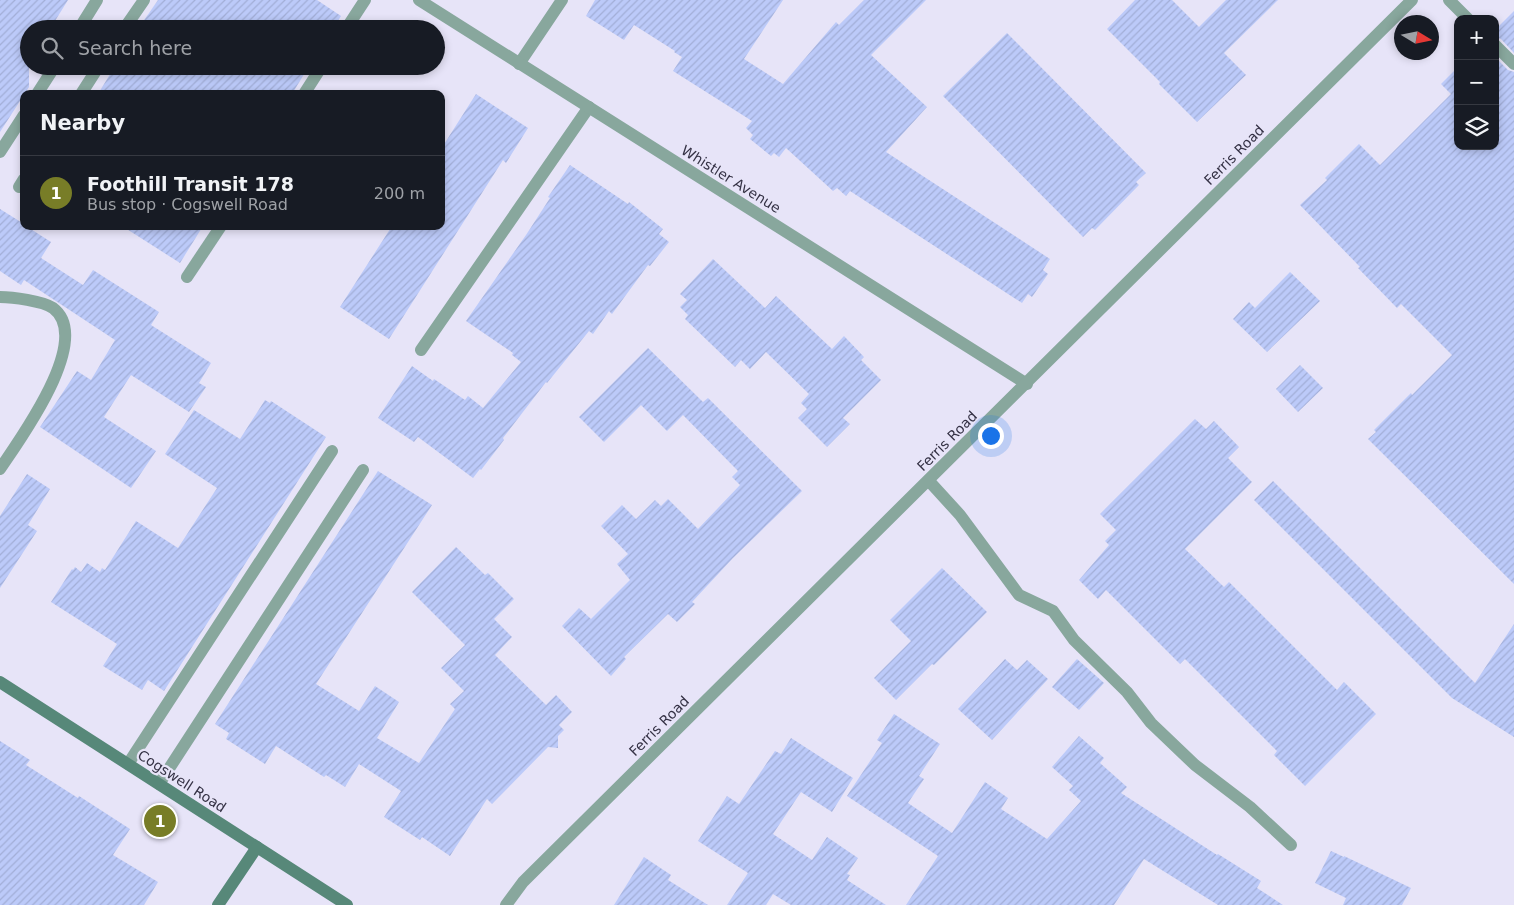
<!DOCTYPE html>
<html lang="en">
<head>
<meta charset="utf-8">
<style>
  :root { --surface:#171b24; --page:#20242c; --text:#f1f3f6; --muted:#9ea1a6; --line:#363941; --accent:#787d27 }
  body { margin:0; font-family:"DejaVu Sans",sans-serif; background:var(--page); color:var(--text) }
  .controls { position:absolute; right:15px; top:15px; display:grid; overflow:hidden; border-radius:10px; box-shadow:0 2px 8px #0003 }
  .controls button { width:45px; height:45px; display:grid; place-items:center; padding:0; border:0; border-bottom:1px solid var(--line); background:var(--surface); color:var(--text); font:25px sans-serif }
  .compass { position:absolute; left:1394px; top:15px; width:45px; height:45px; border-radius:50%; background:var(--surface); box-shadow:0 2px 8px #0003; rotate:100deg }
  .you { position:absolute; left:990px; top:435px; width:18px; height:18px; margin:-12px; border:4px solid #fff; border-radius:50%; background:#1a73e8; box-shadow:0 0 0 8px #1a73e833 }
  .badge { display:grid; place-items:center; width:32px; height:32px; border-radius:50%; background:var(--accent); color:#fff; font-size:16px; font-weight:700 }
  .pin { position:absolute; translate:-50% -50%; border:2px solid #fff; box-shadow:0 1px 5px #0006 }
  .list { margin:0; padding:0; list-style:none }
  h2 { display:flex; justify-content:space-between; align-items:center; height:65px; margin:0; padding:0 20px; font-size:21px }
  h2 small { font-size:16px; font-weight:400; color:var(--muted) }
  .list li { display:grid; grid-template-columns:32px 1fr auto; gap:15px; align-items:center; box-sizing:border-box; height:75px; padding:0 20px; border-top:1px solid var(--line) }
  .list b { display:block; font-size:19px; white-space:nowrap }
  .list p { margin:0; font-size:16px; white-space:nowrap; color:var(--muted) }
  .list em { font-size:16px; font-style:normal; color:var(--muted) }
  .icon { flex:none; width:28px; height:28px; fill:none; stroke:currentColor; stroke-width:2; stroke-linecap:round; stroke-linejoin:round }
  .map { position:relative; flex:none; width:1514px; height:905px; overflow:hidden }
  .search { position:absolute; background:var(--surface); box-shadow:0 2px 8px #0003; left:20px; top:20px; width:425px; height:55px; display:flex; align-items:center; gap:12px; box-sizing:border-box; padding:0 18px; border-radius:28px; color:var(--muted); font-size:19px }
  .panel { position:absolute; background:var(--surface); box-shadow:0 2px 8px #0003; left:20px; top:90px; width:425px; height:140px; border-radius:10px }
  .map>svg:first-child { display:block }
  .building { fill:url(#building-hatch) }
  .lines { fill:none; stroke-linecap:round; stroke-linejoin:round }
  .lane { stroke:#88a79d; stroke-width:12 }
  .street { stroke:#88a79d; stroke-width:12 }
  .secondary { stroke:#578879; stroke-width:12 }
  .labels { text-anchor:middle; stroke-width:4.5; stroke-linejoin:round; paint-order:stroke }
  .street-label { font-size:14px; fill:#353245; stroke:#e7e4f8 }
</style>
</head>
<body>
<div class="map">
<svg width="1514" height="905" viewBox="0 0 1514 905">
  <defs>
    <pattern id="building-hatch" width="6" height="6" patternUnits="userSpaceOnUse" patternTransform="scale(1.25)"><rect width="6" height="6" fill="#bccaf9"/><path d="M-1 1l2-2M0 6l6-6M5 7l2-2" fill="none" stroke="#a2aed7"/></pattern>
  </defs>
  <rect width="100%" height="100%" fill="#e7e4f8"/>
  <g class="building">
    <path d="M0,0h68l-18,29h-21v58l-29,45z"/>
    <path d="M158,0h159l24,16 -8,13h-195z"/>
    <path d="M595,0h188l-39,59 39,25 53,-62 3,3 25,-25h62l-55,55 56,52 -41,45 164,107 -7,11 5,4 -16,23 -4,-3 -6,9 -172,-112 -4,5 -9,-8 -4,3 -47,-43 -7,9 -5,-4 -3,3 -21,-17 3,-4 -7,-7 6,-7 -79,-50 9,-14 -8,-5 1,-1 -41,-26 -10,15 -38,-24z"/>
    <path d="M1135,0h37l27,27 27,-27h52l-54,53 22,22 -49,47 -38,-38 1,-2 -53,-53z"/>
    <path d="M1514,11v42l-13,-14 -6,-2v-7z"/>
    <path d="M1007,33l139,140 -10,9 3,3 -44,45 -3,-2 -9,9 -140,-141z"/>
    <path d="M1495,57l13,13 6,2v512l-146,-145 8,-7 -2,-2 37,-37 1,2 40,-40 -51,-51 -4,4 -39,-40 2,-1 -60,-62 27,-25 -2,-2 34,-34 21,21 71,-71 -10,-10 17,-17v79h37z"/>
    <path d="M115,66h194l-17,28h-194z"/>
    <path d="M476,94l52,34 -22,35 -3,-3 -114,179 -49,-32 52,-81h49v-77z"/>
    <path d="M570,165l58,39 1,-2 34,27 -4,5 10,8 -19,24 -2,-1 -36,49 -3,-3 -16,23 -4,-3 -42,52 -1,-1 -43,56 1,2 -23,30 -1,-1 -7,9 -55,-41 -4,5 -36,-24 34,-52 21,15 1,-2 31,21 3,-4 15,12 38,-46 -9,-7 1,-2 -47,-32 60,-86 24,-37 -2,-1z"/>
    <path d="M0,209l24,15v2h2l25,16 -10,16 42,27 10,-15 66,42 -8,13 60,38 -12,20 7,4 -17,25 -58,-37 -27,42 52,34 -25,37 -91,-61 37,-56 14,9 24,-40 -91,-60 -3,5 -21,-14z"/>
    <path d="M122,226h81l-23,37z"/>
    <path d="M713,259l52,49 11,-12 56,53 12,-13 20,21 -3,3 20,20 -38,38 7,6 -23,23 -29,-29 9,-9 -6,-6 8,-9 -43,-42 -16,17 -9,-9 -6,7 -50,-48 3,-4 -8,-8 7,-7 -7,-6z"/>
    <path d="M1290,272l30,29 -53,51 -34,-33 16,-17 6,6z"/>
    <path d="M648,348l55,54 5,-4 94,93 -69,67 -41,44 3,2 -18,18 -9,-8 -44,43 2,2 -15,17 -49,-50 17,-18 12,11 39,-39 -13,-16 11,-10 -27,-28 21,-21 14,14 19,-19 6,6 7,-7 30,30 42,-44 -8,-8 6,-6 -55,-56 -16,16 -26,-26 -37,37 -25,-25z"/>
    <path d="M1300,365l23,23 -25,24 -22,-23z"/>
    <path d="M265,400l5,3 1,-2 55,36 -162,254 -16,-11 -6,10 -39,-24 14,-22 -66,-42 21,-33 1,1 2,-3 6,5 6,-9 13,9 2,-4 3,2 31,-49 42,27 39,-60 -52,-34 29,-44 46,29z"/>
    <path d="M1195,419l11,10 8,-8 25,26 -11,11 24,24 -67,67 39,38 5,-5 108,108 7,-8 32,32 -71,72 -31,-31 3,-4 -92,-92 -5,5 -74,-74 -8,9 -19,-19 30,-35 -4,-4 11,-11 -16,-16z"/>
    <path d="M378,471l54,34 -116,179 43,27 16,-25 24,16 -22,36 42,25 36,-54 -5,-5 14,-13 -23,-23 24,-23 -53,-53 44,-45 29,28 3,-2 26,26 -20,20 18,18 -17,18 51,50 10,-10 16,17 -13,13 5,5 -6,6v12l-10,-1 -56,57 -5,-5 -37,57 -28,-19 -2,3 -36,-23 17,-26 -42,-27 -14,23 -19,-12 -2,2 -48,-31 -11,18 -39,-25 3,-6 -14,-9z"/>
    <path d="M27,474l23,15 -22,36 9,6 -37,57v-72z"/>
    <path d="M1273,481l202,202 39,-59v113l-62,-39 -198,-198z"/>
    <path d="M942,568l45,44 -53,53 -2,-1 -36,36 -22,-22 37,-37 -21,-21z"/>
    <path d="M1005,659l12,11 10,-10 21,19 -56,61 -34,-31z"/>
    <path d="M1077,659l27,24 -25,27 -27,-23z"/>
    <path d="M894,714l46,30 -21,32 5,3 -16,24 44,30 33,-51 23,16 -7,11 46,30 34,-38 -12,-11 4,-4 -21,-19 27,-31 25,22 -4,5 27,24 -6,6 96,62 1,-1 43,27 -4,7 26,17h-65l-74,-46 -30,46h-208l32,-49 -91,-60 35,-53 -5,-3z"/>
    <path d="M791,738l62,40 -21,34 -31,-20 -28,42 39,26 15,-23 31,21 -11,16 3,1 -3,5 39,25h-95l-18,-11 -7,11h-39l21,-32 -50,-32 29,-45 12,8 36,-53 6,3z"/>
    <path d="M0,741l30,19 -4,5 52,33 1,-2 51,33 -17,26 45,27 -14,23h-144z"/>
    <path d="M1331,851l13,6v-1l67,32 -9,17h-59l3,-7 -31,-15z"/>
    <path d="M644,857l27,18 -3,5 40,25h-94z"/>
  </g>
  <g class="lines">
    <g class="lane">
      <path d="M1449,0l19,19"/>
      <path d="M79,29l18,-29"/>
      <path d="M124,29l20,-29"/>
      <path d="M346,29l19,-29"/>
      <path d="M1495,45l19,19"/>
      <path d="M519,64l43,-64"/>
      <path d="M37,94l18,-28"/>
      <path d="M81,94l18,-28"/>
      <path d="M304,94l18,-28"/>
      <path d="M0,152l24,-37"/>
      <path d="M19,187l5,-8"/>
      <path d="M187,277l34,-51"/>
      <path d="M0,297c12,0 43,4 53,11 41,31 -33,131 -53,161"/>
      <path d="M421,350l168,-243"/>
      <path d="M929,481l31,34 59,80 34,16 21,29 53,52 24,31 44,42 55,42 41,38"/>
      <path d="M128,764l204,-313"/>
      <path d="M159,784l204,-314"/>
    </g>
    <g class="street">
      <path d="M419,0l608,384"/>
      <path d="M506,905l17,-23 889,-882"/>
    </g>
    <g class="secondary">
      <path d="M0,682l347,223"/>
      <path d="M218,905l39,-58"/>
    </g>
  </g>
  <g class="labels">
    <g class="street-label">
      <text transform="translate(1234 155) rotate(-45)" y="5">Ferris Road</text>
      <text transform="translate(731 179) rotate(32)" y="5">Whistler Avenue</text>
      <text transform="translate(947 441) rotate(-45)" y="5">Ferris Road</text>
      <text transform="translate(659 726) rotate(-45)" y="5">Ferris Road</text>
      <text transform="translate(182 781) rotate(33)" y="5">Cogswell Road</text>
    </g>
  </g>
</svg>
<div class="controls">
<button>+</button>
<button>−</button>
<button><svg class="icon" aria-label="layers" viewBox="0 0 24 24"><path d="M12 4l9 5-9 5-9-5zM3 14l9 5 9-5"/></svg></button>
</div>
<svg class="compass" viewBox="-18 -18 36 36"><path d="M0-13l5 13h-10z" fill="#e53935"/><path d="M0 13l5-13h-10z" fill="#9ea1a6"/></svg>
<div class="you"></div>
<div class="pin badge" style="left:160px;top:821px">1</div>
<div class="search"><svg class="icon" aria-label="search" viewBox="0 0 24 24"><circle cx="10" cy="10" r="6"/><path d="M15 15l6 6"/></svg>Search here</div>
<section class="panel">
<h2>Nearby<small></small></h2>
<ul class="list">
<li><span class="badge">1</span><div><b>Foothill Transit 178</b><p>Bus stop · Cogswell Road</p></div><em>200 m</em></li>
</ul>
</section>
</div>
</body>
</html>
